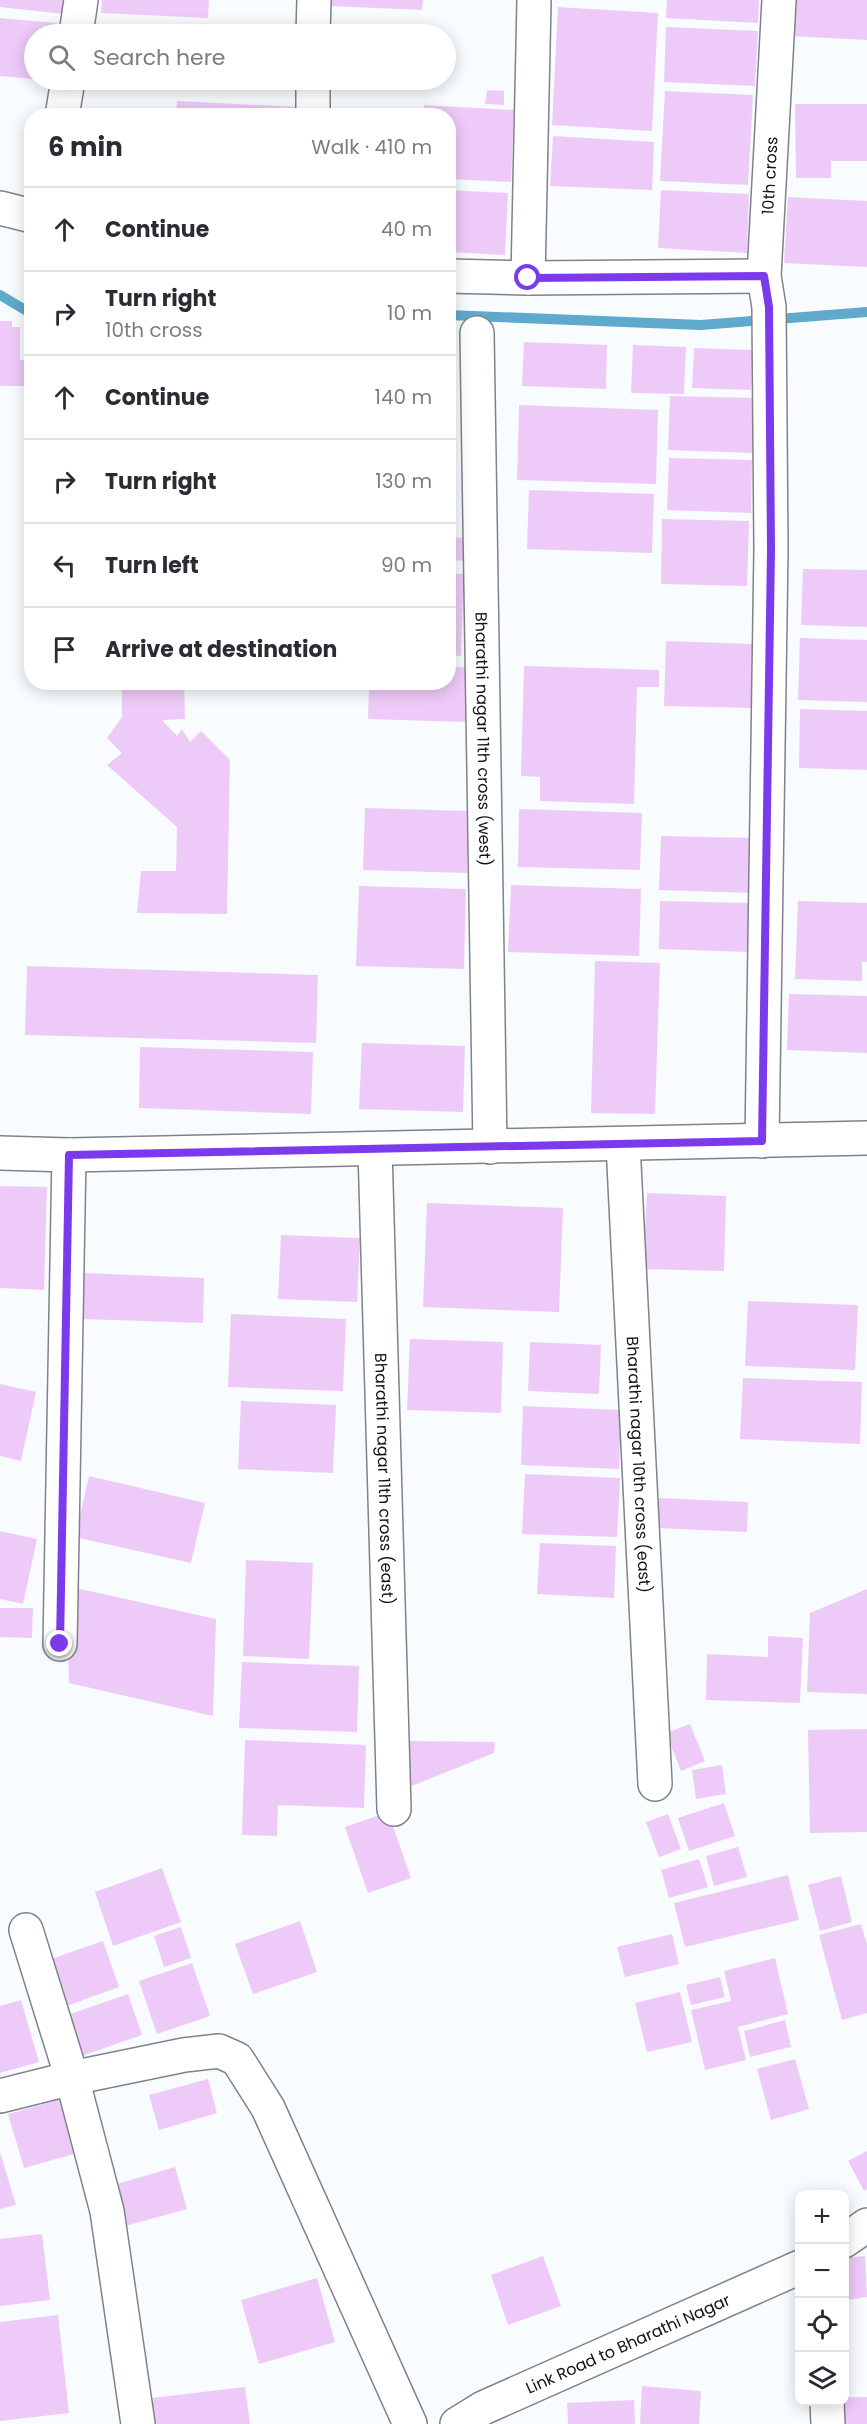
<!DOCTYPE html>
<html lang="en">
<head>
<meta charset="utf-8">
<style>
  :root { --surface:#fff; --page:#f2f2f3; --text:#2b2b33; --muted:#7c7c81; --line:#e1e1e2 }
  body { margin:0; font-family:Poppins,sans-serif; background:var(--page); color:var(--text) }
  .controls { position:absolute; right:18px; bottom:18px; display:grid; overflow:hidden; border-radius:12px; box-shadow:0 3px 15px #0003 }
  .controls button { width:54px; height:54px; display:grid; place-items:center; padding:0; border:0; border-bottom:2px solid var(--line); background:var(--surface); color:var(--text); font:30px sans-serif }
  .stop { position:absolute; width:18px; height:18px; margin:-14px; border:4px solid #7c3aed; border-radius:50%; background:#fff }
  .stop.end { background:#7c3aed; border-color:#fff; box-shadow:0 2px 6px #0008 }
  .list { margin:0; padding:0; list-style:none }
  h2 { display:flex; justify-content:space-between; align-items:center; height:78px; margin:0; padding:0 24px; font-size:26px }
  h2 small { font-size:20px; font-weight:400; color:var(--muted) }
  .list li { display:grid; grid-template-columns:39px 1fr auto; gap:18px; align-items:center; box-sizing:border-box; height:84px; padding:0 24px; border-top:2px solid var(--line) }
  .list b { display:block; font-size:22px; white-space:nowrap }
  .list p { margin:0; font-size:20px; white-space:nowrap; color:var(--muted) }
  .list em { font-size:20px; font-style:normal; color:var(--muted) }
  .icon { flex:none; width:33px; height:33px; fill:none; stroke:currentColor; stroke-width:2; stroke-linecap:round; stroke-linejoin:round }
  .map { position:relative; flex:none; width:867px; height:2424px; overflow:hidden }
  .search { position:absolute; background:var(--surface); box-shadow:0 3px 15px #0003; left:24px; top:24px; width:432px; height:66px; display:flex; align-items:center; gap:15px; box-sizing:border-box; padding:0 21px; border-radius:33px; color:var(--muted); font-size:22px }
  .panel { position:absolute; background:var(--surface); box-shadow:0 3px 15px #0003; left:24px; top:108px; width:432px; height:582px; border-radius:24px }
  .map>svg:first-child { display:block }
  .lines { fill:none; stroke-linecap:round; stroke-linejoin:round }
  .stream { stroke:#5ea9cc; stroke-width:10 }
  .building { fill:#eecaf8 }
  .minor-casing { stroke:#7e838a; stroke-width:36 }
  .minor { stroke:#fff; stroke-width:33 }
  .route { stroke:#7c3aed; stroke-width:8 }
  .labels { text-anchor:middle; stroke-width:6; stroke-linejoin:round; paint-order:stroke }
  .street-label { font-size:16px; fill:#111315; stroke:#fff }
</style>
</head>
<body>
<div class="map">
<svg width="867" height="2424" viewBox="0 0 867 2424">
  <rect width="100%" height="100%" fill="#f9fcff"/>
  <g class="lines">
    <g class="stream">
      <path d="M0,295l32,19"/>
      <path d="M448,315l253,10 166,-13"/>
    </g>
  </g>
  <g class="building">
    <path d="M0,0h66l-1,14 -65,-7z"/>
    <path d="M102,0h107l-1,18 -107,-5z"/>
    <path d="M329,0h94l-1,10 -94,-4z"/>
    <path d="M667,0h92l-1,23 -92,-5z"/>
    <path d="M791,0h76v40l-77,-4z"/>
    <path d="M558,7l100,6 -6,118 -100,-6z"/>
    <path d="M0,18l57,5 -1,11h-22v45l-34,-3z"/>
    <path d="M666,27l92,4 -3,55 -91,-4z"/>
    <path d="M487,90l17,1v14l-19,-1z"/>
    <path d="M665,91l88,4 -5,90 -88,-4z"/>
    <path d="M177,101l121,6v9h-122z"/>
    <path d="M795,104h72v57h-36v17h-35z"/>
    <path d="M424,105l90,5 -3,72 -63,-3v-63h-25z"/>
    <path d="M553,136l101,6 -2,48 -102,-4z"/>
    <path d="M448,190l60,3 -3,62 -57,-3z"/>
    <path d="M661,190l88,4 -2,59 -89,-5z"/>
    <path d="M788,197l79,4v66l-83,-4z"/>
    <path d="M0,321h12v6h8v33h9l1,26h-30z"/>
    <path d="M524,342l83,3 -1,44 -84,-3z"/>
    <path d="M633,345l53,2 -2,47 -53,-1z"/>
    <path d="M694,348l59,2 -2,40 -59,-2z"/>
    <path d="M670,396l86,2 -2,55 -86,-3z"/>
    <path d="M519,405l139,5 -2,74 -139,-4z"/>
    <path d="M669,458l83,2 -1,53 -84,-3z"/>
    <path d="M529,490l125,4 -2,59 -125,-4z"/>
    <path d="M662,519l87,2 -2,65 -86,-2z"/>
    <path d="M448,537l22,1v23l-22,-1z"/>
    <path d="M803,569l64,1v57l-66,-2z"/>
    <path d="M448,574h16l-3,82 -13,-1z"/>
    <path d="M800,638l67,2v62l-69,-2z"/>
    <path d="M666,641l87,3 -1,64 -88,-2z"/>
    <path d="M524,666l135,4v17h-22l-3,117 -94,-3v-24l-19,-1z"/>
    <path d="M448,667h20l-2,55 -98,-3 1,-37h79z"/>
    <path d="M122,682h62l1,37 -23,1 15,16 5,-7 8,13 11,-11 29,29 -3,154 -90,-1 4,-42h35l1,-44 -70,-62 15,-12 -15,-15 15,-21z"/>
    <path d="M800,709l67,2v59l-68,-2z"/>
    <path d="M365,808l104,3 -2,62 -104,-3z"/>
    <path d="M519,809l123,4 -2,57 -122,-3z"/>
    <path d="M661,836l92,2 -2,55 -92,-3z"/>
    <path d="M511,885l130,4 -2,67 -131,-4z"/>
    <path d="M359,886l107,3 -2,80 -108,-3z"/>
    <path d="M660,901l89,2 -2,49 -88,-3z"/>
    <path d="M798,901l69,2v59h-5v19l-67,-2z"/>
    <path d="M595,961l65,2 -5,151 -64,-1z"/>
    <path d="M27,966l291,9 -2,68 -291,-8z"/>
    <path d="M789,994l78,2v57l-80,-3z"/>
    <path d="M362,1043l103,3 -2,66 -104,-3z"/>
    <path d="M140,1047l173,5 -2,62 -172,-6z"/>
    <path d="M0,1186l47,1 -3,103 -44,-2z"/>
    <path d="M647,1193l79,3 -2,75 -81,-2z"/>
    <path d="M427,1203l136,5 -4,104 -136,-5z"/>
    <path d="M281,1235l79,3 -3,64 -79,-3z"/>
    <path d="M84,1273l120,5 -1,45 -121,-4z"/>
    <path d="M748,1301l110,4 -3,65 -110,-4z"/>
    <path d="M231,1314l115,5 -3,72 -115,-4z"/>
    <path d="M410,1339l93,3 -2,71 -94,-3z"/>
    <path d="M530,1342l71,3 -2,49 -71,-3z"/>
    <path d="M743,1378l119,4 -2,62 -120,-5z"/>
    <path d="M0,1384l36,8 -15,69 -21,-5z"/>
    <path d="M241,1401l95,4 -3,68 -95,-4z"/>
    <path d="M523,1406l98,4 -2,59 -98,-4z"/>
    <path d="M525,1474l95,4 -3,59 -95,-3z"/>
    <path d="M89,1476l116,27 -14,60 -116,-26z"/>
    <path d="M658,1498l90,4 -1,30 -90,-4z"/>
    <path d="M0,1531l37,8 -14,65 -23,-5z"/>
    <path d="M540,1543l76,3 -2,52 -77,-4z"/>
    <path d="M246,1560l67,3 -4,96 -66,-3z"/>
    <path d="M67,1586l149,33 -3,97 -144,-33z"/>
    <path d="M867,1589v105l-60,-2 3,-79z"/>
    <path d="M0,1608h33l-1,30 -32,-1z"/>
    <path d="M768,1636l35,2 -3,65 -94,-3 1,-46 61,3z"/>
    <path d="M242,1662l117,4 -2,66 -118,-4z"/>
    <path d="M690,1724l15,37 -24,10 -15,-38z"/>
    <path d="M867,1729v103l-57,1 -2,-103z"/>
    <path d="M245,1740l121,5 -2,63 -86,-3 -1,31 -35,-1z"/>
    <path d="M410,1741l85,1 -1,11 -85,34z"/>
    <path d="M722,1765l4,29 -30,5 -4,-29z"/>
    <path d="M724,1803l11,33 -46,15 -11,-33z"/>
    <path d="M388,1812l23,66 -43,15 -23,-66z"/>
    <path d="M668,1814l13,35 -22,8 -13,-35z"/>
    <path d="M738,1847l9,30 -33,9 -8,-30z"/>
    <path d="M699,1859l9,28 -39,11 -8,-28z"/>
    <path d="M162,1868l19,54 -68,24 -18,-54z"/>
    <path d="M788,1875l11,45 -114,27 -11,-44z"/>
    <path d="M841,1876l11,46 -32,9 -12,-46z"/>
    <path d="M300,1921l17,51 -64,22 -18,-50z"/>
    <path d="M861,1924l6,20v69l-25,7 -23,-85z"/>
    <path d="M181,1927l10,31 -27,9 -10,-31z"/>
    <path d="M672,1934l7,30 -54,13 -8,-30z"/>
    <path d="M103,1941l16,46 -58,21 -16,-47z"/>
    <path d="M775,1958l13,56 -50,13 8,33 -41,10 -14,-60 40,-9 -7,-30z"/>
    <path d="M192,1963l18,53 -53,18 -18,-53z"/>
    <path d="M720,1977l5,20 -34,8 -5,-20z"/>
    <path d="M680,1992l12,50 -45,10 -12,-49z"/>
    <path d="M128,1994l14,41 -69,24 -14,-41z"/>
    <path d="M21,2000l18,62 -39,11v-67z"/>
    <path d="M785,2020l6,27 -41,10 -6,-26z"/>
    <path d="M795,2059l14,50 -38,11 -14,-51z"/>
    <path d="M208,2079l9,34 -58,17 -10,-35z"/>
    <path d="M69,2097l16,54 -61,17 -16,-54z"/>
    <path d="M867,2151v38l-3,2 -16,-30z"/>
    <path d="M0,2152l16,53 -16,4z"/>
    <path d="M175,2167l12,42 -69,19 -11,-41z"/>
    <path d="M42,2234l8,66 -50,6v-67z"/>
    <path d="M543,2256l18,50 -53,19 -17,-50z"/>
    <path d="M865,2256l2,41 -21,3 -2,-42z"/>
    <path d="M317,2278l18,64 -76,22 -18,-64z"/>
    <path d="M58,2315l11,98 -69,8v-99z"/>
    <path d="M642,2386l59,5 -2,33h-59z"/>
    <path d="M245,2387l5,37h-95l-3,-26z"/>
    <path d="M844,2397h23v27h-32v-22h9z"/>
    <path d="M634,2400l1,24h-67l-1,-21z"/>
  </g>
  <g class="lines">
    <g class="minor-casing">
      <g id="minor">
        <path d="M76,34l5,-34"/>
        <path d="M313,34l1,-34"/>
        <path d="M62,116l6,-36"/>
        <path d="M313,116v-36"/>
        <path d="M0,208l32,8"/>
        <path d="M448,276l80,2 236,-2"/>
        <path d="M528,278l6,-278"/>
        <path id="s1" d="M477,333l13,814"/>
        <path id="s2" d="M762,1141l9,-591 -2,-243 -5,-31 15,-276"/>
        <path id="s3" d="M623,1144l32,640"/>
        <path id="s4" d="M375,1149l19,660"/>
        <path d="M0,1153l69,2 798,-17"/>
        <path d="M60,1644l9,-489"/>
        <path d="M26,1930l46,148 35,133 31,213"/>
        <path d="M0,2096l72,-18 112,-23 35,-4 18,8 31,49 142,316"/>
        <path d="M844,2241l23,-16"/>
        <path d="M827,2402l1,22"/>
        <path id="s5" d="M457,2424l26,-16 317,-141"/>
      </g>
    </g>
    <use href="#minor" class="minor"/>
  </g>
  <g class="lines">
    <path class="route" d="M60,1644l9,-489 693,-14 9,-591 -2,-243 -5,-31 -236,2"/>
  </g>
  <g class="labels">
    <g class="street-label">
      <text dy="6" stroke="none"><textPath href="#s2" startOffset="966">10th cross</textPath></text>
      <text dy="6" stroke="none"><textPath href="#s1" startOffset="406">Bharathi nagar 11th cross (west)</textPath></text>
      <text dy="6" stroke="none"><textPath href="#s3" startOffset="321">Bharathi nagar 10th cross (east)</textPath></text>
      <text dy="6" stroke="none"><textPath href="#s4" startOffset="330">Bharathi nagar 11th cross (east)</textPath></text>
      <text dy="6" stroke="none"><textPath href="#s5" startOffset="189">Link Road to Bharathi Nagar</textPath></text>
    </g>
  </g>
</svg>
<div class="controls">
<button>+</button>
<button>−</button>
<button><svg class="icon" aria-label="locate" viewBox="0 0 24 24"><circle cx="12" cy="12" r="6"/><path d="M12 2v4M12 18v4M2 12h4M18 12h4"/></svg></button>
<button><svg class="icon" aria-label="layers" viewBox="0 0 24 24"><path d="M12 4l9 5-9 5-9-5zM3 14l9 5 9-5"/></svg></button>
</div>
<div class="stop" style="left:528px;top:278px"></div>
<div class="stop end" style="left:60px;top:1644px"></div>
<div class="search"><svg class="icon" aria-label="search" viewBox="0 0 24 24"><circle cx="10" cy="10" r="6"/><path d="M15 15l6 6"/></svg>Search here</div>
<section class="panel">
<h2>6 min<small>Walk · 410 m</small></h2>
<ul class="list">
<li><svg class="icon" aria-label="ahead" viewBox="0 0 24 24"><path d="M12 20V5M6 11l6-6 6 6"/></svg><div><b>Continue</b></div><em>40 m</em></li>
<li><svg class="icon" aria-label="right" viewBox="0 0 24 24"><path d="M7 20v-9h11M14 6l5 5-5 5"/></svg><div><b>Turn right</b><p>10th cross</p></div><em>10 m</em></li>
<li><svg class="icon" aria-label="ahead" viewBox="0 0 24 24"><path d="M12 20V5M6 11l6-6 6 6"/></svg><div><b>Continue</b></div><em>140 m</em></li>
<li><svg class="icon" aria-label="right" viewBox="0 0 24 24"><path d="M7 20v-9h11M14 6l5 5-5 5"/></svg><div><b>Turn right</b></div><em>130 m</em></li>
<li><svg class="icon" aria-label="left" viewBox="0 0 24 24"><path d="M17 20v-9H6M10 6l-5 5 5 5"/></svg><div><b>Turn left</b></div><em>90 m</em></li>
<li><svg class="icon" aria-label="arrive" viewBox="0 0 24 24"><path d="M6 21V4h12l-3 4 3 4H6"/></svg><div><b>Arrive at destination</b></div></li>
</ul>
</section>
</div>
</body>
</html>
